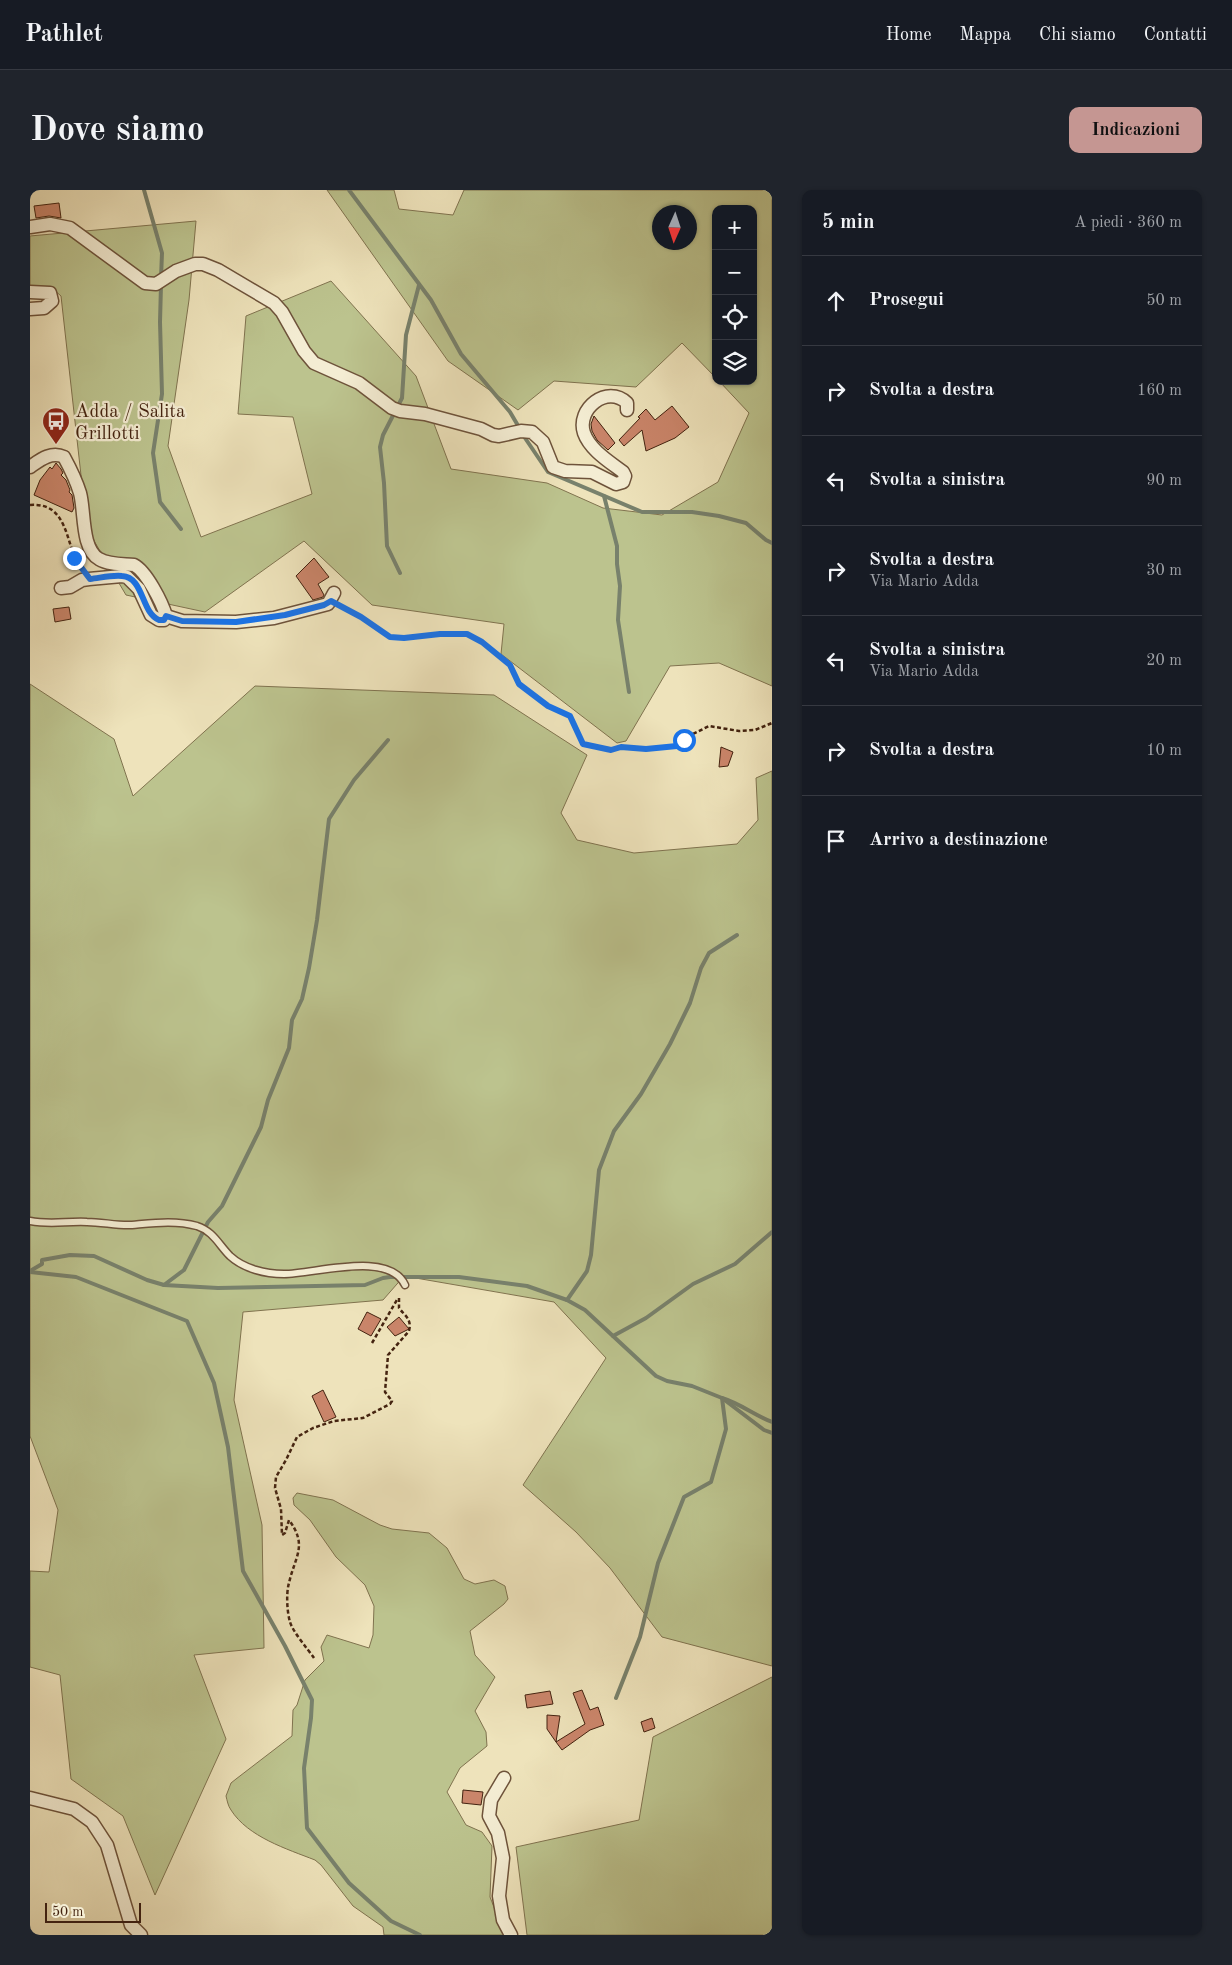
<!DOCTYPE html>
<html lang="it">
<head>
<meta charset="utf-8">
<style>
  :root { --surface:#171b24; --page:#20242c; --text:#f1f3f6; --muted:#9ea1a6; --line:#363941; --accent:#c59692 }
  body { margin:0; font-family:"Old Standard TT",serif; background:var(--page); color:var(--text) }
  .controls { position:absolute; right:15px; top:15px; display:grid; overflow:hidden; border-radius:10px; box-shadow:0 1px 4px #0004 }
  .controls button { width:45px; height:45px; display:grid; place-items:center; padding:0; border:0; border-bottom:1px solid var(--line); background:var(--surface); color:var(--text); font:25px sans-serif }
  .compass { position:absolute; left:622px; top:15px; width:45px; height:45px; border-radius:50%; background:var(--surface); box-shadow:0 1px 4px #0004; rotate:183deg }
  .scale { position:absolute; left:15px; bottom:12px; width:96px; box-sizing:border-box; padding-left:5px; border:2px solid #442310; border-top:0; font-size:14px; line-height:18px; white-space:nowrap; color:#442310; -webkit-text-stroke:4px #f4edd3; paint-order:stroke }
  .stop { position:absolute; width:15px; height:15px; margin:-11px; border:4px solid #1a73e8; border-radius:50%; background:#fff }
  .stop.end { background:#1a73e8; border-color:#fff; box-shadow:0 1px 5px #0008 }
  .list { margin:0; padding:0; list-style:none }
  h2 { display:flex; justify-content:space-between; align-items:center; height:65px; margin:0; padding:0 20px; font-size:21px }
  h2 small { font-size:16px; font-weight:400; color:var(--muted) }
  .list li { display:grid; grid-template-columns:32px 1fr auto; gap:15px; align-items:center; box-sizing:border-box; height:90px; padding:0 20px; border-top:1px solid var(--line) }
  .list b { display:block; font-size:19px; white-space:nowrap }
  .list p { margin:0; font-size:16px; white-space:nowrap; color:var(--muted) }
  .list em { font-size:16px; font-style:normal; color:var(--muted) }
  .icon { flex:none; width:28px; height:28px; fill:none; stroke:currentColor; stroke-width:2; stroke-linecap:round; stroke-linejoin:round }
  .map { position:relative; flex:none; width:742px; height:1745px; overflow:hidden; border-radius:10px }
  header { display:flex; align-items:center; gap:30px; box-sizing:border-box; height:70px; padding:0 25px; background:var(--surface); border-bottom:1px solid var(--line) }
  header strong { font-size:24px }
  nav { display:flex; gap:28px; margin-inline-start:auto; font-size:18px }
  .intro { display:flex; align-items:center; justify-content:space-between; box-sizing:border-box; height:120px; padding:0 30px }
  h1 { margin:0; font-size:35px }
  .button { padding:12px 22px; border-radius:10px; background:var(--accent); color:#111; font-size:18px; font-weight:700 }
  main { display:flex; gap:30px; padding:0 30px }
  aside { flex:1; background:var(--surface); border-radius:10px; box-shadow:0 1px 4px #0004 }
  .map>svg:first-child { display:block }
  .green { fill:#bcc38e; stroke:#80734f; fill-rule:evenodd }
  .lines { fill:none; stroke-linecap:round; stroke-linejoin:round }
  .stream { stroke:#78816c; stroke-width:4 }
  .building { fill:#ca856a; stroke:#442310 }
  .lane-casing { stroke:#6e533b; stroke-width:9 }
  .street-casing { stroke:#6e533b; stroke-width:15 }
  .path { stroke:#442310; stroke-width:2.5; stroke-dasharray:4 2.5; stroke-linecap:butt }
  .lane { stroke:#f4edd3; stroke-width:6 }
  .street { stroke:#f4edd3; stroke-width:12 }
  .route { stroke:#1a73e8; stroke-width:6 }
  .labels { text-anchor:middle; stroke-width:4.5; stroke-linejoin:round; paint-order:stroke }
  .poi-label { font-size:19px; fill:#442310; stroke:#f4edd3; text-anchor:start }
</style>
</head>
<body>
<header>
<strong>Pathlet</strong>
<nav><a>Home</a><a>Mappa</a><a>Chi siamo</a><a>Contatti</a></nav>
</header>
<div class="intro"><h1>Dove siamo</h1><a class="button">Indicazioni</a></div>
<main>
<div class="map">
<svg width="742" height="1745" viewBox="0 0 742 1745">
  <rect width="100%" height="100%" fill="#eee3bb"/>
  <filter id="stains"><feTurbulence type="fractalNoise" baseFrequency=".004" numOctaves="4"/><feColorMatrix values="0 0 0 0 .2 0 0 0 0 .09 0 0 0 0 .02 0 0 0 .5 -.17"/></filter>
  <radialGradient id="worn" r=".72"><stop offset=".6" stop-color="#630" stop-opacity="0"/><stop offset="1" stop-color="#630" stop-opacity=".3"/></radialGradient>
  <g class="green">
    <path d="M297,0h67l5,19 54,6 11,-25h308v496l-53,-23 -49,3 -44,75 -9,2 -116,-89 3,-30 -132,-19 -68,-64 -99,71 -79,-17 -39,-66 -26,-233 -8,-7 -23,-2v-51l166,-15 -7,79 -21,146 33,91 111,-43 -19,-77 -55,-3 8,-98 85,-35 85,95 35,93 96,14 56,25 59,7 56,-33 31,-69 -30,-32h34v-172h-37v169l-34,-35 -46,44 -82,-6 -36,29 -70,-49zM630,22h30v30h-30z"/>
    <path d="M0,494l84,55 19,57 122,-110 239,9 93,60 -26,58 16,27 57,13 103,-9 21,-24 -2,-42 16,-7v895l-110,-29 -52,-69 -34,-36 -53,-47 83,-127 -52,-56 -150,-26 -21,24 -140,12 -9,88 28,125 2,123 -70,7 32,84 -71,156 -32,-79 -52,-37 -11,-104 -30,-8v-96l19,1 9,-62 -28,-74z"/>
    <path d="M267,1303l36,7 47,25 12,4 37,4 18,15 17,31 11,5 19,-4 11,6 3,13 -4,5 -34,27 5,24 20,22 -20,34 11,21 1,14 -27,22 -13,24 19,33 16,7 10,14 -2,51 15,38h-121l-1,-8 -30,-21 -32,-41 -6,-5c-28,-11 -67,-23 -84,-50 -3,-4 -4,-10 -5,-14l5,-13 5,-4 56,-43 1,-26 4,-5 8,-25 19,-19 -3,-14 6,-12 42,13 4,-13 1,-29 -9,-21 -29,-28 -26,-37 -16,-15 -1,-7z"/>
    <path d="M742,1487v258h-245l-11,-88 123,-27 14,-83z"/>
  </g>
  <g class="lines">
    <g class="stream">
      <path d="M114,0l18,63 -1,25"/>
      <path d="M319,0l82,110 30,54 49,58 10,17"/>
      <path d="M131,95l-1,37 2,72 -9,59 7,49 21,27"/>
      <path d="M493,245l25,37 94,40h50l27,4 27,7 20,17 6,3"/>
      <path d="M574,306l13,50v18l3,22 -2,34 11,72"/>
      <path d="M370,383l-13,-27 -3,-63 -4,-36 3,-12 19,-37 4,-63 13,-50"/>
      <path d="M0,1081l12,-7v-4l28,-5 24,1 53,24 17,5 54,3 147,-3 18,-7 7,-1h69l68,9 40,14 18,10 71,66 11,5 25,5 30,12 42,32 8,3"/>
      <path d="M0,1082l46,5 111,44 27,62 14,64 15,124 42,75 27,54 -1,18 -7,50 3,60 42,55 42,38 29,14"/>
      <path d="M134,1095l20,-15 24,-48 14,-16 39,-79 7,-27 21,-52 3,-28 10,-21 7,-31 8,-48 12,-101 25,-39 34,-40"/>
      <path d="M537,1110l20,-29 4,-16 8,-85 15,-39 27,-37 29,-50 20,-41 11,-35 8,-15 28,-18"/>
      <path d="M583,1146l33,-18 47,-34 42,-20 37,-32"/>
      <path d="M586,1508l24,-61 18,-74 26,-66 27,-15 15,-53 -4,-31c19,6 32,17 50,24"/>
    </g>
  </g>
  <g class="building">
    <path d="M29,13l2,15 -12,-2 -13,2 -2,-12z"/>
    <path d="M642,216l17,21 -14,11 -29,13 -4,-21 -18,16 -5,-6 21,-22 -2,-1 8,-8 9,11z"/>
    <path d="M564,226l21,27 -7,7 -11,-10 -5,-9 -1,-7z"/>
    <path d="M26,273l5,6 2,4 -2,2 5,5 4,10 -1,2 3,3 2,13 -2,4 -38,-17 6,-15 10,-13 2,2z"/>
    <path d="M284,368l15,19 -11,7 6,11 -1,2 -10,3 -17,-24z"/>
    <path d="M39,417l2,12 -16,3 -2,-13z"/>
    <path d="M691,557l12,5 -5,14 -9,1z"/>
    <path d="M337,1122l14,7 -10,17 -13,-7z"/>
    <path d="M369,1127l10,12 -14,7 -8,-9z"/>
    <path d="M293,1200l13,27 -12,5 -12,-26z"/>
    <path d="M552,1500l8,20 8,-3 6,18 -14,5 -28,20 -6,-8 29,-18 -12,-31z"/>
    <path d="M520,1501l3,13 -26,4 -2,-13z"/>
    <path d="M517,1525l13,1 -4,26 -9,-13z"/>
    <path d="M622,1528l3,10 -11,4 -3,-10z"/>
    <path d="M433,1600l20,2 -2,13 -19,-2z"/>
  </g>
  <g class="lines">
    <g class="lane-casing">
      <path id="lane" d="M0,1031c20,4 37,0 57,1 15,0 31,4 45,3 22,-2 43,-5 65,1 16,5 22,19 33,30 14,13 36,18 54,18 31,0 105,-24 121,11"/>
    </g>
    <g class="street-casing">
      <g id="street">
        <path d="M0,37l20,-3 20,4 75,55 11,1 20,-13 19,-7h8l15,6 56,33 8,9 22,39 10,12 45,20 33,25 8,3 25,3 56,15 12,6 6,1 22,-5 11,1 11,10 10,25 12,4 27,1 24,12 7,-2 2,-6 -2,-4c-13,-10 -33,-22 -39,-39 -8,-24 23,-49 43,-30v7"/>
        <path d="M0,102l20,1 2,8 -8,7 -14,1"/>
        <path d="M0,277c10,-7 21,-16 34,-10 6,11 12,23 16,36 5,18 1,56 19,66 10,6 24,5 35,6 12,6 28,37 32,51l-2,4h-5l-8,-5 -12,-26 -12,-12 -5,-1 -33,3 -7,1 -12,7 -9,1"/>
        <path d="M136,426l16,5 54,1 38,-4 54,-14 6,-11"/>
        <path d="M474,1588l-13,22 -2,16 9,17 5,25 -4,38 4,24 8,15"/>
        <path d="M0,1608l44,11 18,13 15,23 24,80 10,10"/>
      </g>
    </g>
    <g class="path">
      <path d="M0,315c39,-3 35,39 50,63"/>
      <path d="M311,416l20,11 29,20 14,1 36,-4h27l15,8 27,23 10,19 29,22 22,10 13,28 28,6 10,-3 44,1 12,-2 16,-12 16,-8 30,5 16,-1 17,-7"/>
      <path d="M342,1153l26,-45"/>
      <path d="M284,1468c-7,-10 -21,-26 -24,-36 -3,-10 -4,-29 -1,-39 6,-27 19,-37 0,-63l-4,13 -3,2 -1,-26 -6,-21 1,-11 10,-17 11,-23 16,-9 21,-7 29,-3 27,-14 2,-3 -7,-9 3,-37 21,-24c3,-12 -4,-15 -10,-23v-12"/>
    </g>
    <use href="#lane" class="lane"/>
    <use href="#street" class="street"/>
  </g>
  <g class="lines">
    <path class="route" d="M44,368l16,21c10,-1 21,-4 32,-3 22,1 19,37 37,44h5l2,-4 16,5 54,1 49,-7 39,-10 7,-4 30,16 29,20 14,1 36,-4h27l15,8 28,23 9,19 29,22 22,10 13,28 28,6 10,-3 25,2 31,-3 7,-6"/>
  </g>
  <defs>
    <g id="bus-pin" transform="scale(1.4375)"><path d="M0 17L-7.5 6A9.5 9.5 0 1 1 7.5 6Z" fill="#8f2418" stroke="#f4edd3"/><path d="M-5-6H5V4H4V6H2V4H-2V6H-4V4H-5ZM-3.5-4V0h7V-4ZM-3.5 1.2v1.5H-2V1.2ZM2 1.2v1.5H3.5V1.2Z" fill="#fff"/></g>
  </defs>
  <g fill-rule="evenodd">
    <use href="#bus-pin" x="26" y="231"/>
  </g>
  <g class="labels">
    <g class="poi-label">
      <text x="45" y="227">Adda / Salita<tspan x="45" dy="22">Grillotti</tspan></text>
    </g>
  </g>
  <rect width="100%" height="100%" filter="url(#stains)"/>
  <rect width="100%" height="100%" fill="url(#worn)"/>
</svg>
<div class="controls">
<button>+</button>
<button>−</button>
<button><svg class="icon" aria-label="locate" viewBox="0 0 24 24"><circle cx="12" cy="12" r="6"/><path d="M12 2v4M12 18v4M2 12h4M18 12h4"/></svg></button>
<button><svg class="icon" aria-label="layers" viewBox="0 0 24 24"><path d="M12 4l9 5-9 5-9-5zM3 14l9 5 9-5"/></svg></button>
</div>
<svg class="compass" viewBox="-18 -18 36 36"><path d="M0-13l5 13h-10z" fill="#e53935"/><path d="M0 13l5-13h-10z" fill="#9ea1a6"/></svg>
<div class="scale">50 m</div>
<div class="stop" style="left:654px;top:550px"></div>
<div class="stop end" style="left:44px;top:368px"></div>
</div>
<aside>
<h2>5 min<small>A piedi · 360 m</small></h2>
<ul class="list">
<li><svg class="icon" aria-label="ahead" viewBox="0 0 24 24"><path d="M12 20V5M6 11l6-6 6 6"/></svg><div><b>Prosegui</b></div><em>50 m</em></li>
<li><svg class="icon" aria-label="right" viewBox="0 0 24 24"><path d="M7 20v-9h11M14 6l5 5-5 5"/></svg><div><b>Svolta a destra</b></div><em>160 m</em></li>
<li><svg class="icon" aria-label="left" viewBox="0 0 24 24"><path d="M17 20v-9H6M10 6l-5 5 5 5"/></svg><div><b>Svolta a sinistra</b></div><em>90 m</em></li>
<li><svg class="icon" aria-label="right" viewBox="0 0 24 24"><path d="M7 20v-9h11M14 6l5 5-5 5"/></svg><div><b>Svolta a destra</b><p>Via Mario Adda</p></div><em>30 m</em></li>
<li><svg class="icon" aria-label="left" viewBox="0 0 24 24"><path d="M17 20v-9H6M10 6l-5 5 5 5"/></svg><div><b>Svolta a sinistra</b><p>Via Mario Adda</p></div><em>20 m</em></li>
<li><svg class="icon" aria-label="right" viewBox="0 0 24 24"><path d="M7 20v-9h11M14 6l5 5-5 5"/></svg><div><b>Svolta a destra</b></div><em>10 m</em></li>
<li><svg class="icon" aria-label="arrive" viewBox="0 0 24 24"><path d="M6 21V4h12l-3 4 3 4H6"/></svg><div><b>Arrivo a destinazione</b></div></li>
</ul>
</aside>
</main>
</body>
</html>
